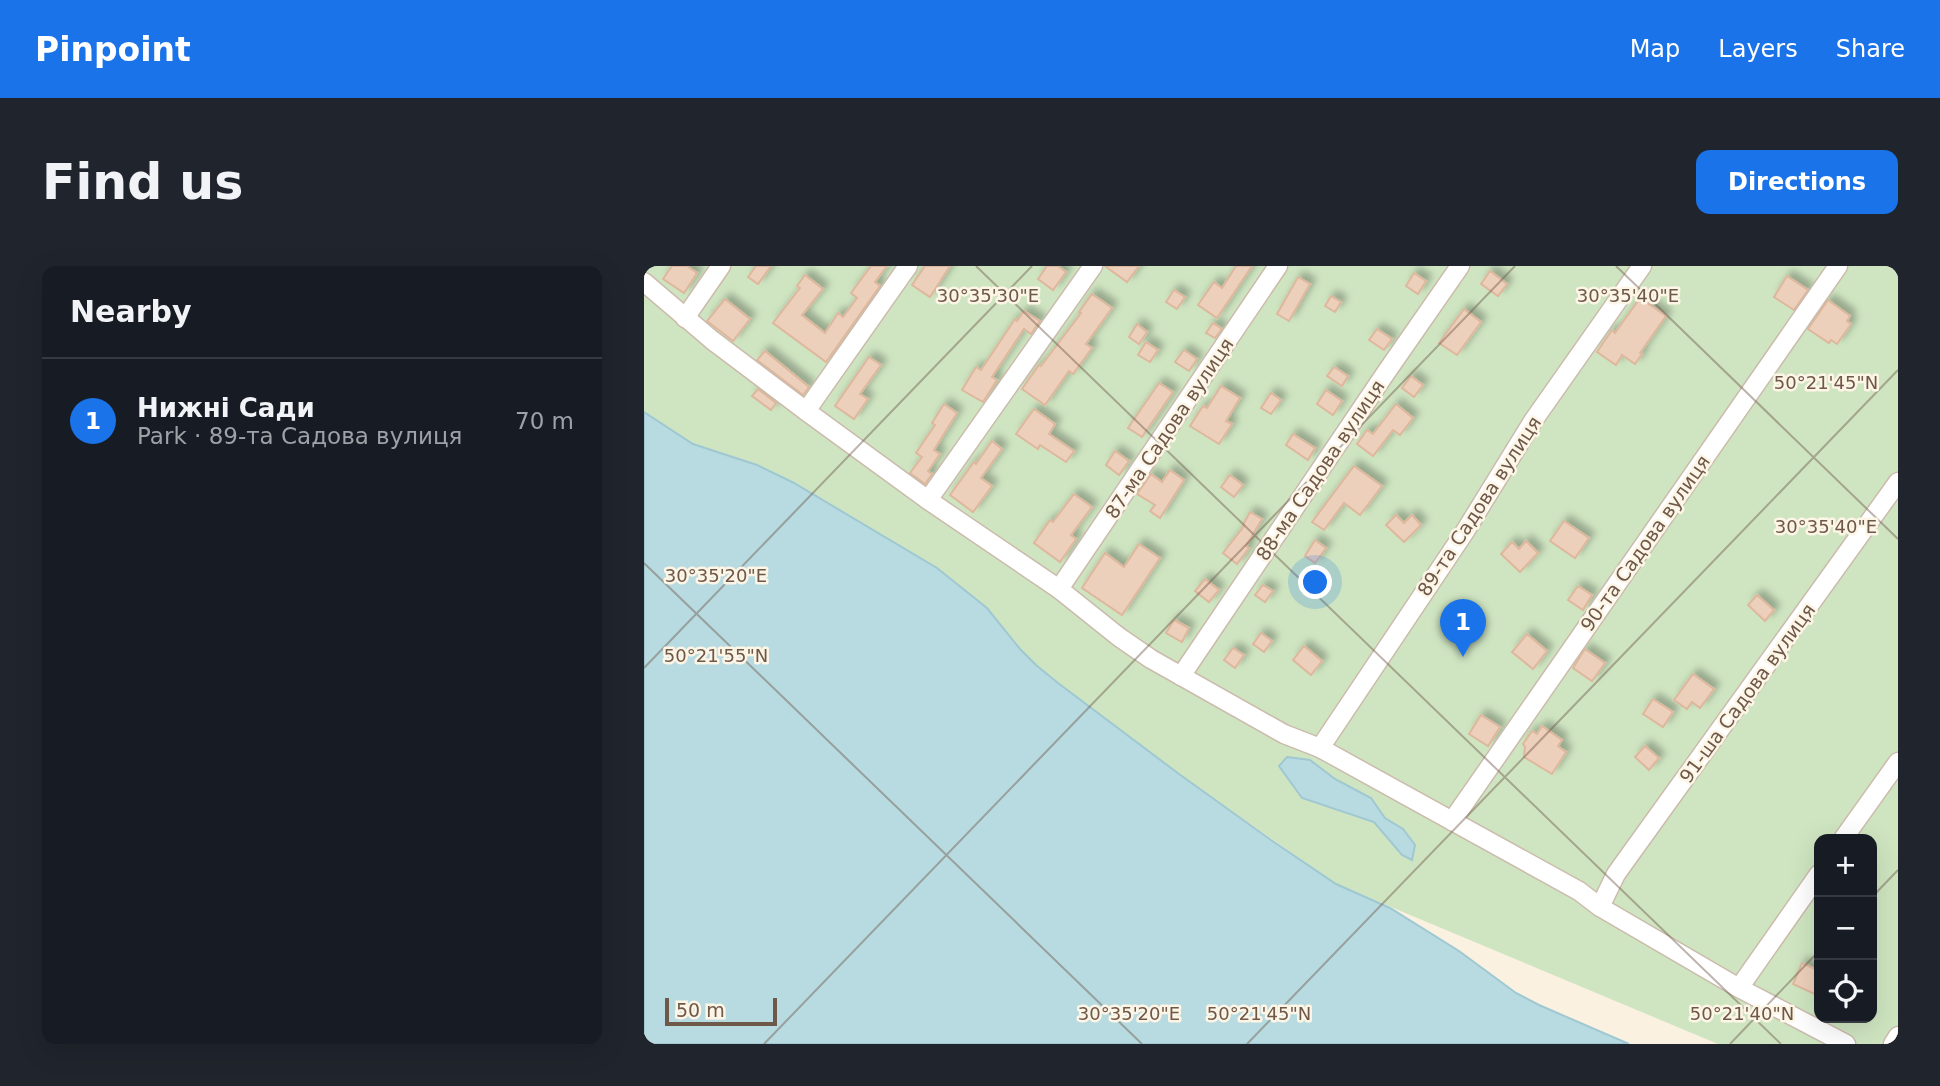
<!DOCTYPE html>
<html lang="en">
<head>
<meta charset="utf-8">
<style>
  :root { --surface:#171b24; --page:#20242c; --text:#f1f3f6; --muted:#9ea1a6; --line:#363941; --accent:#1a73e8 }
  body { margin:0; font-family:"DejaVu Sans",sans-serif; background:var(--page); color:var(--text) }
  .controls { position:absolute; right:21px; bottom:21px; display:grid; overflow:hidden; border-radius:14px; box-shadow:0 7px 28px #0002 }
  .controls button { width:63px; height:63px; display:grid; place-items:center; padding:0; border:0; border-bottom:2px solid var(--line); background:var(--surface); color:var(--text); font:35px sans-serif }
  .scale { position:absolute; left:21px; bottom:18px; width:112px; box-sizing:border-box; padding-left:7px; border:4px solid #6e584a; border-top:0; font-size:19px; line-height:24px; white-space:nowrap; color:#6e584a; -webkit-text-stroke:5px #fdf5e6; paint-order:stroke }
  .you { position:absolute; left:672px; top:317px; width:24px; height:24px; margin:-18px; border:5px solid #fff; border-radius:50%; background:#1a73e8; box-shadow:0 0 0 10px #1a73e833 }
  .badge { display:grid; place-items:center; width:46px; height:46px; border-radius:50%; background:var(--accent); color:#fff; font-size:23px; font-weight:700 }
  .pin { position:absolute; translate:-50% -58px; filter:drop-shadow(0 2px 4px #0008) }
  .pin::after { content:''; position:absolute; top:37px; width:24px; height:21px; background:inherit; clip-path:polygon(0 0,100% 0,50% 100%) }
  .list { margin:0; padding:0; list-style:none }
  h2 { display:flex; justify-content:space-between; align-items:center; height:91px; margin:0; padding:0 28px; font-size:30px }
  h2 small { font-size:23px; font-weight:400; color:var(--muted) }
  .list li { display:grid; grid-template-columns:46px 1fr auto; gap:21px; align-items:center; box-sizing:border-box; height:126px; padding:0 28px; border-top:2px solid var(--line) }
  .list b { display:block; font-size:26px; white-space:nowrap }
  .list p { margin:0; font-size:23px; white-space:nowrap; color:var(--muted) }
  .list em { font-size:23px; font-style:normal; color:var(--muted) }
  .icon { flex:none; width:38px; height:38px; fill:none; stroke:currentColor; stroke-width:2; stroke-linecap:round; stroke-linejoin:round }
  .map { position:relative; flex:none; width:1254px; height:778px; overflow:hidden; border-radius:14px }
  header { display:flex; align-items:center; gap:42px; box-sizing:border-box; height:98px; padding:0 35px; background:var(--accent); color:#fff }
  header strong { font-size:33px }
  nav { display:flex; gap:38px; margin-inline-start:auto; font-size:24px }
  .intro { display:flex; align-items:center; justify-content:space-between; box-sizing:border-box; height:168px; padding:0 42px }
  h1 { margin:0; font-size:49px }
  .button { padding:18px 32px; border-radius:14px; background:var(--accent); color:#fff; font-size:24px; font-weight:700 }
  main { display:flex; gap:42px; padding:0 42px }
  aside { flex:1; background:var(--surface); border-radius:14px; box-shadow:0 7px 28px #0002 }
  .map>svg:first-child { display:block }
  .green { fill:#cfe5c1; fill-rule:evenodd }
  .water { fill:#b8dae1; stroke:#9fc8d2; stroke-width:2 }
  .building { fill:#edd0bb; stroke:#deb79d; stroke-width:2; filter:url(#shadow) }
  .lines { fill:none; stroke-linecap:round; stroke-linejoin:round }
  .street-casing { stroke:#cbbbac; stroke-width:21 }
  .street { stroke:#fff; stroke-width:18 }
  .ticks { fill:none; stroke:#6e584a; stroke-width:2; stroke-opacity:0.45 }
  .labels { text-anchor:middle; stroke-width:5; stroke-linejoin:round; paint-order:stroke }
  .street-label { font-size:19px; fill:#6e584a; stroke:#fdf5e6 }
  .ticks-label { font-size:18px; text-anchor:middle; fill:#6e584a; stroke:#fdf5e6; stroke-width:5; stroke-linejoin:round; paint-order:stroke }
</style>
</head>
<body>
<header>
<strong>Pinpoint</strong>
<nav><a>Map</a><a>Layers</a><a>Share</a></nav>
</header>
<div class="intro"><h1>Find us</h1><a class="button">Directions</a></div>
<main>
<aside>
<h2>Nearby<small></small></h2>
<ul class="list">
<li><span class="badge">1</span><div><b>Нижні Сади</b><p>Park · 89-та Садова вулиця</p></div><em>70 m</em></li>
</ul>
</aside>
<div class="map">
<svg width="1254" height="778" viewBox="0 0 1254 778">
  <defs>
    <filter id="shadow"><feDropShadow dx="5.5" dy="-5.5" stdDeviation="3.5" flood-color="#0004"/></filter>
  </defs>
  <rect width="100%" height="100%" fill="#faf1e1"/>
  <path class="green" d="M0,0h1254v778h-180l-382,-160 -157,-110 -121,-91 -22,-18 -16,-16 -33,-41 -50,-40 -143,-85 -37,-18 -64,-21 -49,-32zM1175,573h53v179h-53z"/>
  <g class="water">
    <path d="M0,146l49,32 64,21 37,18 143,85 50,40 33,41 16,16 22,18 121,91 92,66 65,44 54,24 69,43 57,42 23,12 90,39h-985z"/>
    <path d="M643,491l23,3 25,19 36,19 14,20 18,11 12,16 -3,15 -10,-5 -28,-33 -72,-24 -23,-32z"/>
  </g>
  <g class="building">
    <path d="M28,0h15l10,7 -13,20 -21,-14z"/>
    <path d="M112,0h15l-13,18 -10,-7z"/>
    <path d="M227,0h16l-12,16 5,4 -54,76 -53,-39 27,-35 -3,-2 8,-11 18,14 -21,26 23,18 13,-20 5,4 14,-19 -6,-5z"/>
    <path d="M281,0h25l-20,31 -18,-12z"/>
    <path d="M403,0h11l8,6 -13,18 -15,-11z"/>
    <path d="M461,0h34l-12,16z"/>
    <path d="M592,0h16l-35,52 -19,-13 16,-23 8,6z"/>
    <path d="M846,5l17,13 -9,12 -17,-12z"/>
    <path d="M770,7l12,8 -8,13 -12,-8z"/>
    <path d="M1143,10l21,14 -14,20 -20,-13z"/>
    <path d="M654,11l12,7 -21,37 -12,-7z"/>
    <path d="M530,24l11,7 -8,12 -11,-7z"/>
    <path d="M448,28l20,14 -26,36 6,4 -19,26 -4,-3 -24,34 -23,-16 17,-24 2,1 40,-53 -2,-1z"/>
    <path d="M687,30l10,6 -6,10 -10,-6z"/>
    <path d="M996,32l26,18 -26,37 2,1 -7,10 -13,-9 -6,10 -19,-13 15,-22 3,3z"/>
    <path d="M81,33l25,20 -17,22 -26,-20z"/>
    <path d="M1184,34l22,16 -3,5 4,3 -14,20 -6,-4 -2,3 -21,-14z"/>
    <path d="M820,43l17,13 -24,33 -18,-12z"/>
    <path d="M380,45l16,10 -9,13 -7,-5 -32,48 5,3 -14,22 -21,-12 14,-23 5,3 34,-51 2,2z"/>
    <path d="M569,57l9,6 -7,9 -9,-5z"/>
    <path d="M493,58l10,8 -8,12 -10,-7z"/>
    <path d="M733,63l15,10 -8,11 -15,-10z"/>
    <path d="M502,76l12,8 -8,12 -12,-7z"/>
    <path d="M540,84l13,9 -8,12 -14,-9z"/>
    <path d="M121,85l44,36 -6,8 -46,-35z"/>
    <path d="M225,91l12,8 -21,29 8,5 -14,20 -19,-13z"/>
    <path d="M690,101l14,9 -6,10 -15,-10z"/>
    <path d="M767,110l12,9 -9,12 -12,-9z"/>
    <path d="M515,117l14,9 -31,45 -14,-9z"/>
    <path d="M577,120l19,12 -14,23 6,3 -13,20 -29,-18 13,-20 4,2z"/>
    <path d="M114,123l18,14 -5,7 -19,-14z"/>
    <path d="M682,124l16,11 -9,14 -16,-11z"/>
    <path d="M627,127l10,7 -10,14 -10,-6z"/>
    <path d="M300,138l13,9 -23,37 6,4 -12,17 4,3 -7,10 -15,-11 12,-16 -6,-4 19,-28 -3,-2z"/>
    <path d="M752,138l17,14 -13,17 -7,-5 -20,26 -16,-12 10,-14 6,4z"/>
    <path d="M390,143l21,15 -6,10 25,17 -8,11 -26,-17 -2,4 -22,-15z"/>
    <path d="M649,168l22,14 -7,12 -22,-15z"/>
    <path d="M348,175l10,8 -21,29 11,8 -19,26 -23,-17 24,-33 2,2z"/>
    <path d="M471,185l14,10 -10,14 -13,-10z"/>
    <path d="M710,200l28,20 -22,29 -16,-12 -20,27 -12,-8z"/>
    <path d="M526,204l14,10 -24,38 -10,-7 5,-6 -18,-11 14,-20 11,8z"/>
    <path d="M586,209l13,10 -9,12 -13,-10z"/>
    <path d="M430,228l18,13 -21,28 5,4 -16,23 -26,-19 16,-23 3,2z"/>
    <path d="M606,246l12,7 -16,27 3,2 -12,16 -14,-11 21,-27 -1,-1z"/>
    <path d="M752,249l8,8 8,-8 9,10 -17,17 -18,-17z"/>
    <path d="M920,255l25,17 -14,20 -25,-17z"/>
    <path d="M671,274l11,8 -11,15 -10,-7z"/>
    <path d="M882,275l12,12 -18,19 -19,-18 11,-12 7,7z"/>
    <path d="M495,278l21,14 -38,57 -40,-27 23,-35 19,14z"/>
    <path d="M561,313l14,11 -10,12 -14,-11z"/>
    <path d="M619,319l10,6 -8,11 -10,-7z"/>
    <path d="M934,320l14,9 -9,15 -15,-10z"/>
    <path d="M1113,329l17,15 -9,11 -17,-16z"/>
    <path d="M530,354l15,8 -7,14 -16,-9z"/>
    <path d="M617,367l11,8 -8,11 -11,-8z"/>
    <path d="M883,368l20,17 -14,18 -21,-17z"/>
    <path d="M660,380l18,15 -11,14 -18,-15z"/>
    <path d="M589,382l11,7 -9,13 -11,-8z"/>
    <path d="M941,383l20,14 -13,18 -19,-13z"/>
    <path d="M1049,408l21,15 -14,19 -8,-6 -5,7 -13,-9z"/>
    <path d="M1009,433l20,13 -10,15 -20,-13z"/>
    <path d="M837,449l19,12 -12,19 -19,-12z"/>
    <path d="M898,460l20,14 -4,6 8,6 -14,22 -28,-17 1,-10 -2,-3 9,-13 5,3z"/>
    <path d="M1001,480l14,12 -10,12 -14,-13z"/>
    <path d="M1158,697l17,8v25l-26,-12z"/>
  </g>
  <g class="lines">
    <g class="street-casing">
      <g id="street">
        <path d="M0,16l68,58 94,71 122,89 131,89 60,48 32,22 133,75 36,14 259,143 21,16 139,81 107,56"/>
        <path d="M41,52l36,-52"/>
        <path d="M162,145l102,-145"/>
        <path d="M284,234l165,-234"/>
        <path d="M415,323l219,-323"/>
        <path d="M537,410l204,-302 75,-108"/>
        <path d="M676,482l144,-215 69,-112 109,-155"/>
        <path d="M808,555l386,-555"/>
        <path d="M1199,573l55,-77"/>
        <path d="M956,641l16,-33 282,-392"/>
        <path d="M1095,722l80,-114"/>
        <path d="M1249,778l5,-8"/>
      </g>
    </g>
    <use href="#street" class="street"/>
  </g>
  <path class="ticks" d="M332,0l805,778M972,0l282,273M0,297l498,481M0,402l388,-402M1228,631l26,-27M120,778l751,-778M603,778l651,-674M1086,778l89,-93"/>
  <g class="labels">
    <g class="street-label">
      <text transform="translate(525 162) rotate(-56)" y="7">87-ма Садова вулиця</text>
      <text transform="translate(676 204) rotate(-56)" y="7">88-ма Садова вулиця</text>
      <text transform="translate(835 240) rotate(-57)" y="7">89-та Садова вулиця</text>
      <text transform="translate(1001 277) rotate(-55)" y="7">90-та Садова вулиця</text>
      <text transform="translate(1103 427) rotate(-54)" y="7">91-ша Садова вулиця</text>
    </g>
  </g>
  <g class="ticks-label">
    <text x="344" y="36">30°35'30"E</text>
    <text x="984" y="36">30°35'40"E</text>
    <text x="1182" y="123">50°21'45"N</text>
    <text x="1182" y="267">30°35'40"E</text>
    <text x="72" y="316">30°35'20"E</text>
    <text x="72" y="396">50°21'55"N</text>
    <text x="615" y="754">50°21'45"N</text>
    <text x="1098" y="754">50°21'40"N</text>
    <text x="485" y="754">30°35'20"E</text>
  </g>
</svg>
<div class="controls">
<button>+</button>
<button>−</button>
<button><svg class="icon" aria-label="locate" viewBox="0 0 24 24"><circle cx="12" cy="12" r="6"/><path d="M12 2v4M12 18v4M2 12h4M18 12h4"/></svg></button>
</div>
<div class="scale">50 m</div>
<div class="you"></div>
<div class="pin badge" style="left:819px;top:391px">1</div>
</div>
</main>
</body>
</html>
